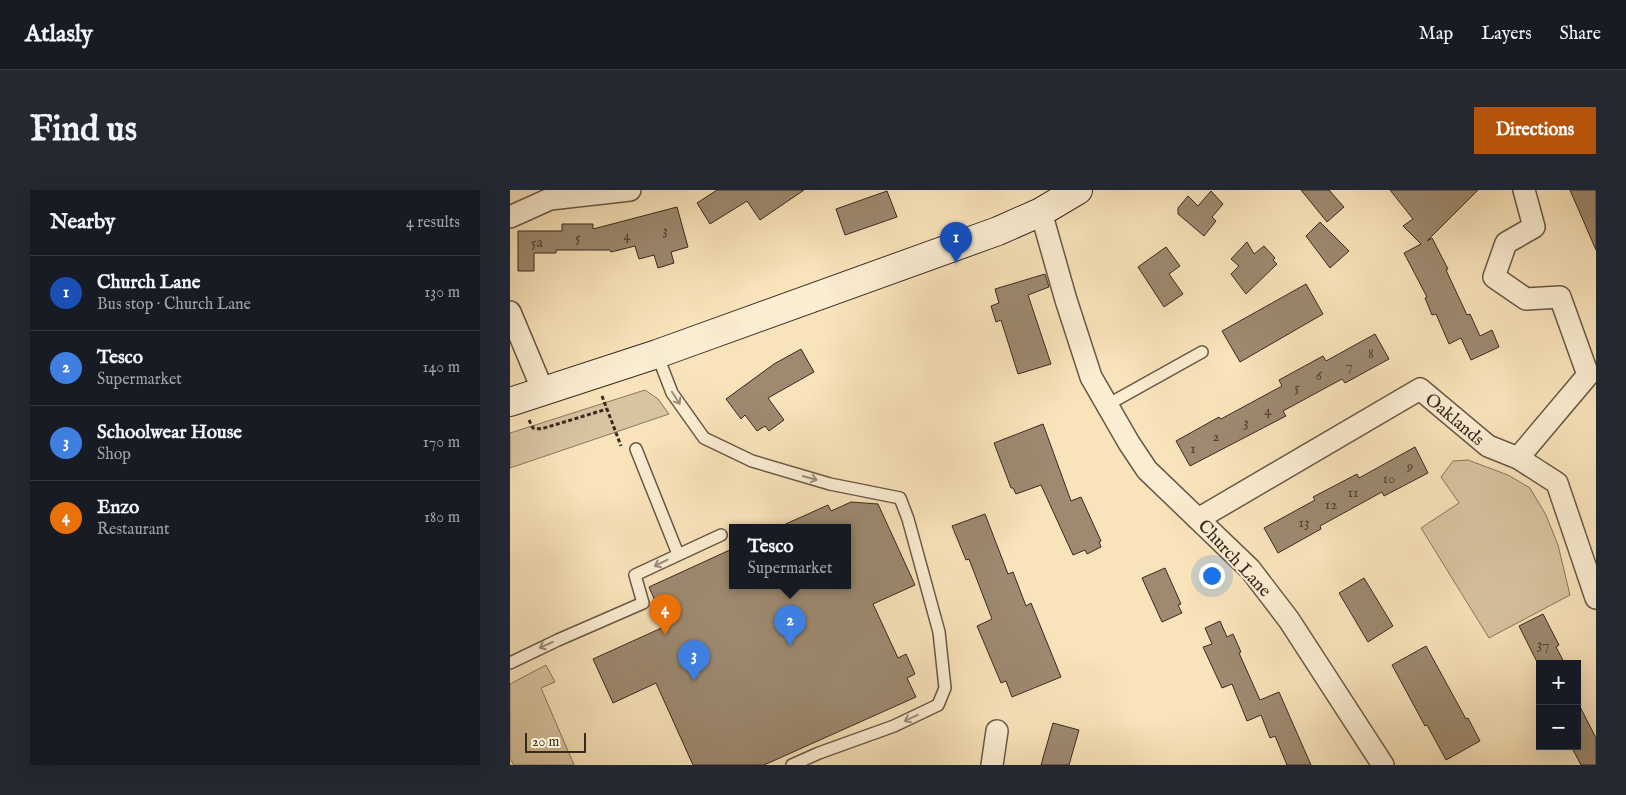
<!DOCTYPE html>
<html lang="en">
<head>
<meta charset="utf-8">
<style>
  :root { --surface:#171b24; --page:#242831; --text:#f1f3f6; --muted:#9ea1a6; --line:#363941; --accent:#b45309 }
  body { margin:0; font-family:"IM FELL English",serif; background:var(--page); color:var(--text) }
  .controls { position:absolute; right:15px; bottom:15px; display:grid; overflow:hidden; border-radius:0px; box-shadow:0 5px 20px #0002 }
  .controls button { width:45px; height:45px; display:grid; place-items:center; padding:0; border:0; border-bottom:1px solid var(--line); background:var(--surface); color:var(--text); font:25px sans-serif }
  .scale { position:absolute; left:15px; bottom:12px; width:61px; box-sizing:border-box; padding-left:5px; border:2px solid #392a21; border-top:0; font-size:14px; line-height:18px; white-space:nowrap; color:#392a21; -webkit-text-stroke:4px #fbedd2; paint-order:stroke }
  .you { position:absolute; left:701px; top:385px; width:18px; height:18px; margin:-12px; border:4px solid #fff; border-radius:50%; background:#1a73e8; box-shadow:0 0 0 8px #1a73e833 }
  .badge { display:grid; place-items:center; width:32px; height:32px; border-radius:50%; background:var(--accent); color:#fff; font-size:16px; font-weight:700 }
  .pin { position:absolute; translate:-50% -41px; filter:drop-shadow(0 1px 2px #0008) }
  .pin::after { content:''; position:absolute; top:26px; width:18px; height:15px; background:inherit; clip-path:polygon(0 0,100% 0,50% 100%) }
  .popup { position:absolute; left:219px; top:334px; width:122px; height:65px; box-sizing:border-box; display:grid; place-content:center; border-radius:0px; background:var(--surface); filter:drop-shadow(0 1px 4px #0005); font-size:16px; white-space:nowrap; color:var(--muted) }
  .popup b { font-size:19px; color:var(--text) }
  .popup::after { content:''; position:absolute; left:50%; top:100%; margin-left:-10px; border:10px solid transparent; border-top-color:var(--surface) }
  .list { margin:0; padding:0; list-style:none }
  h2 { display:flex; justify-content:space-between; align-items:center; height:65px; margin:0; padding:0 20px; font-size:21px }
  h2 small { font-size:16px; font-weight:400; color:var(--muted) }
  .list li { display:grid; grid-template-columns:32px 1fr auto; gap:15px; align-items:center; box-sizing:border-box; height:75px; padding:0 20px; border-top:1px solid var(--line) }
  .list b { display:block; font-size:19px; white-space:nowrap }
  .list p { margin:0; font-size:16px; white-space:nowrap; color:var(--muted) }
  .list em { font-size:16px; font-style:normal; color:var(--muted) }
  .map { position:relative; flex:none; width:1086px; height:575px; overflow:hidden; border-radius:0px }
  header { display:flex; align-items:center; gap:30px; box-sizing:border-box; height:70px; padding:0 25px; background:var(--surface); border-bottom:1px solid var(--line) }
  header strong { font-size:24px }
  nav { display:flex; gap:28px; margin-inline-start:auto; font-size:18px }
  .intro { display:flex; align-items:center; justify-content:space-between; box-sizing:border-box; height:120px; padding:0 30px }
  h1 { margin:0; font-size:35px }
  .button { padding:12px 22px; border-radius:0px; background:var(--accent); color:#fff; font-size:18px; font-weight:700 }
  main { display:flex; gap:30px; padding:0 30px }
  aside { flex:1; background:var(--surface); border-radius:0px; box-shadow:0 5px 20px #0002 }
  .map>svg:first-child { display:block }
  .green { fill:#d8c4a0; stroke:#887760 }
  .building { fill:#9d8a71; stroke:#392a21 }
  .lines { fill:none; stroke-linecap:round; stroke-linejoin:round }
  .lane-casing { stroke:#695847; stroke-width:14 }
  .street-casing { stroke:#695847; stroke-width:24 }
  .secondary-casing { stroke:#392a21; stroke-width:30 }
  .path { stroke:#392a21; stroke-width:3; stroke-dasharray:4 2.5; stroke-linecap:butt }
  .lane { stroke:#fbedd2; stroke-width:11 }
  .street { stroke:#fbedd2; stroke-width:21 }
  .secondary { stroke:#fbedd2; stroke-width:28 }
  .oneway { stroke:#9a8c7a }
  .labels { text-anchor:middle; stroke-width:4.5; stroke-linejoin:round; paint-order:stroke }
  .number-label { font-size:15px; fill:#524235 }
  .street-label { font-size:18px; fill:#392a21; stroke:#fbedd2 }
</style>
</head>
<body>
<header>
<strong>Atlasly</strong>
<nav><a>Map</a><a>Layers</a><a>Share</a></nav>
</header>
<div class="intro"><h1>Find us</h1><a class="button">Directions</a></div>
<main>
<aside>
<h2>Nearby<small>4 results</small></h2>
<ul class="list">
<li><span class="badge" style="background:#1a4fb4">1</span><div><b>Church Lane</b><p>Bus stop · Church Lane</p></div><em>130 m</em></li>
<li><span class="badge" style="background:#3f7fe0">2</span><div><b>Tesco</b><p>Supermarket</p></div><em>140 m</em></li>
<li><span class="badge" style="background:#3f7fe0">3</span><div><b>Schoolwear House</b><p>Shop</p></div><em>170 m</em></li>
<li><span class="badge" style="background:#e8710a">4</span><div><b>Enzo</b><p>Restaurant</p></div><em>180 m</em></li>
</ul>
</aside>
<div class="map">
<svg width="1086" height="575" viewBox="0 0 1086 575">
  <rect width="100%" height="100%" fill="#f9e3ba"/>
  <filter id="stains"><feTurbulence type="fractalNoise" baseFrequency=".004" numOctaves="4"/><feColorMatrix values="0 0 0 0 .2 0 0 0 0 .09 0 0 0 0 .02 0 0 0 .5 -.17"/></filter>
  <radialGradient id="worn" r=".72"><stop offset=".6" stop-color="#630" stop-opacity="0"/><stop offset="1" stop-color="#630" stop-opacity=".3"/></radialGradient>
  <g class="green">
    <path d="M135,200l13,9 11,15 -159,54v-35z"/>
    <path d="M958,270l40,15 22,13 16,27 12,30 12,50 -81,43 -68,-110 38,-25 -18,-26 12,-16z"/>
    <path d="M36,475l9,17 -14,6 33,77h-60l-4,-6v-75z"/>
  </g>
  <g class="building">
    <path d="M207,0h87l-44,30 -13,-19 -37,23 -13,-21z"/>
    <path d="M791,0h28l15,17 -17,15z"/>
    <path d="M880,0h88l-51,51 5,-3 16,31 -2,1 21,45 3,-1 10,22 12,-6 7,17 -28,13 -10,-22 -12,6 -13,-30 -4,1 -7,-17 2,-1 -23,-44 17,-9 -18,-18 10,-7z"/>
    <path d="M1060,0h26v60z"/>
    <path d="M377,1l10,26 -52,18 -9,-26z"/>
    <path d="M701,1l12,13 -11,13 4,4 -12,15 -26,-22v-6l10,-12 10,10z"/>
    <path d="M167,17l11,40 -17,5 3,11 -16,5 -4,-13 -15,4 -4,-13 -24,6 -1,-2h-54v3h-22v18h-16v-40h44v-7h31v5z"/>
    <path d="M810,32l29,29 -19,17 -24,-32z"/>
    <path d="M737,52l7,12 10,-8 11,12 -2,2 4,4 -31,30 -15,-20 8,-8 -8,-7z"/>
    <path d="M656,57l14,19 -11,8 14,20 -19,13 -26,-40z"/>
    <path d="M535,84l4,13 -21,8 23,69 -33,10 -17,-54 -5,2 -5,-16 8,-3 -4,-14z"/>
    <path d="M796,94l17,30 -83,48 -18,-31z"/>
    <path d="M865,144l14,25 -44,24 -3,-4 -59,32 3,5 -96,50 -14,-25 43,-24 2,2 61,-33 -3,-6 44,-24 3,5z"/>
    <path d="M291,159l13,23 -46,26 16,22 -15,11 -4,-5 -8,5 -12,-16 -4,4 -15,-20 48,-35z"/>
    <path d="M533,234l28,77 10,-4 20,44 -2,1 2,5 -14,7 -2,-4 -12,5 -32,-70 -25,9 -3,-6h-2l-17,-45z"/>
    <path d="M905,257l13,26 -44,23 -2,-4 -62,34 1,3 -43,24 -14,-25 51,-28 -2,-3 44,-23 2,4z"/>
    <path d="M341,312l27,2 37,81 -42,19 25,54 8,-4 9,20 -8,4 9,19 -152,68h-71l-37,-82 -43,20 -20,-44 73,-33 -17,-39 83,-38v36h116v-58h-69l49,-22 3,6z"/>
    <path d="M475,324l23,60 5,-2 13,34 5,-3 30,74 -49,20 -6,-16 -5,2 -24,-57 15,-7 -23,-60 -3,1 -14,-34z"/>
    <path d="M655,378l16,36 -3,1 4,8 -20,9 -20,-44z"/>
    <path d="M854,388l29,48 -25,16 -29,-49z"/>
    <path d="M1033,424l16,31 -3,2 9,17h-27l-19,-38z"/>
    <path d="M710,431l7,16 6,-3 8,18 -2,1 21,47 19,-8 32,73h-24l-12,-29 -5,2 -9,-23 -14,6 -15,-37 -10,4 -19,-41 9,-3 -7,-16z"/>
    <path d="M916,456l40,73 2,-1 12,23 -34,19 -19,-35 -2,1 -33,-61z"/>
    <path d="M1067,511l19,37v27h-15l-10,-19h6z"/>
    <path d="M543,533l26,7 -10,35h-28z"/>
  </g>
  <g class="lines">
    <g class="lane-casing">
      <g id="lane">
        <path d="M147,164l15,39 32,45 48,23 78,23 70,14 8,21 31,113 6,56 -7,17 -44,21 -75,27 -27,12"/>
        <path d="M597,215l95,-53"/>
        <path d="M126,259l42,105"/>
        <path d="M0,473l48,-23 85,-37 -8,-28 86,-40"/>
      </g>
    </g>
    <g class="street-casing">
      <g id="street">
        <path d="M531,22l25,88 25,77 38,66 18,27 103,99 39,51 94,145"/>
        <path d="M0,27l40,-18 80,-9"/>
        <path d="M0,122l33,79"/>
        <path d="M1008,268l70,-83 -28,-78 -34,2 -32,-22 12,-34 28,-16 -10,-37"/>
        <path d="M688,329l222,-130 68,57 30,12 39,25 39,115"/>
        <path d="M482,575l5,-34"/>
      </g>
    </g>
    <g class="secondary-casing">
      <path id="secondary" d="M0,212l147,-48 341,-123 43,-19 37,-22"/>
    </g>
    <g class="path">
      <path d="M92,206l19,50"/>
      <path d="M19,230l4,8 8,1 66,-20"/>
    </g>
    <use href="#lane" class="lane"/>
    <use href="#street" class="street"/>
    <use href="#secondary" class="secondary"/>
  </g>
  <defs><path id="oneway-shaft" d="M-6 0H5M1.5-3L5.5 0L1.5 3" fill="none" stroke-width="1.6" stroke-linecap="round" stroke-linejoin="round" transform="scale(1.25)"/></defs>
  <g class="oneway">
    <use href="#oneway-shaft" transform="translate(166 208) rotate(57)"/>
    <use href="#oneway-shaft" transform="translate(300 288) rotate(16)"/>
    <use href="#oneway-shaft" transform="translate(151 373) rotate(154)"/>
    <use href="#oneway-shaft" transform="translate(36 455) rotate(156)"/>
    <use href="#oneway-shaft" transform="translate(401 528) rotate(155)"/>
  </g>
  <g class="labels">
    <g class="number-label">
      <text x="155" y="45">3</text>
      <text x="117" y="50">4</text>
      <text x="68" y="52">5</text>
      <text x="27" y="57">5a</text>
      <text x="861" y="168">8</text>
      <text x="839" y="180">7</text>
      <text x="809" y="190">6</text>
      <text x="787" y="202">5</text>
      <text x="758" y="225">4</text>
      <text x="736" y="237">3</text>
      <text x="706" y="251">2</text>
      <text x="683" y="263">1</text>
      <text x="900" y="281">9</text>
      <text x="879" y="293">10</text>
      <text x="843" y="307">11</text>
      <text x="821" y="319">12</text>
      <text x="794" y="337">13</text>
      <text x="1033" y="459">37</text>
    </g>
    <g class="street-label">
      <text transform="translate(945 229) rotate(40)" y="6">Oaklands</text>
      <text transform="translate(725 368) rotate(47)" y="6">Church Lane</text>
    </g>
  </g>
  <rect width="100%" height="100%" filter="url(#stains)"/>
  <rect width="100%" height="100%" fill="url(#worn)"/>
</svg>
<div class="controls">
<button>+</button>
<button>−</button>
</div>
<div class="scale">20 m</div>
<div class="you"></div>
<div class="pin badge" style="left:446px;top:73px;background:#1a4fb4">1</div>
<div class="pin badge" style="left:280px;top:456px;background:#3f7fe0">2</div>
<div class="popup"><b>Tesco</b>Supermarket</div>
<div class="pin badge" style="left:184px;top:491px;background:#3f7fe0">3</div>
<div class="pin badge" style="left:155px;top:445px;background:#e8710a">4</div>
</div>
</main>
</body>
</html>
